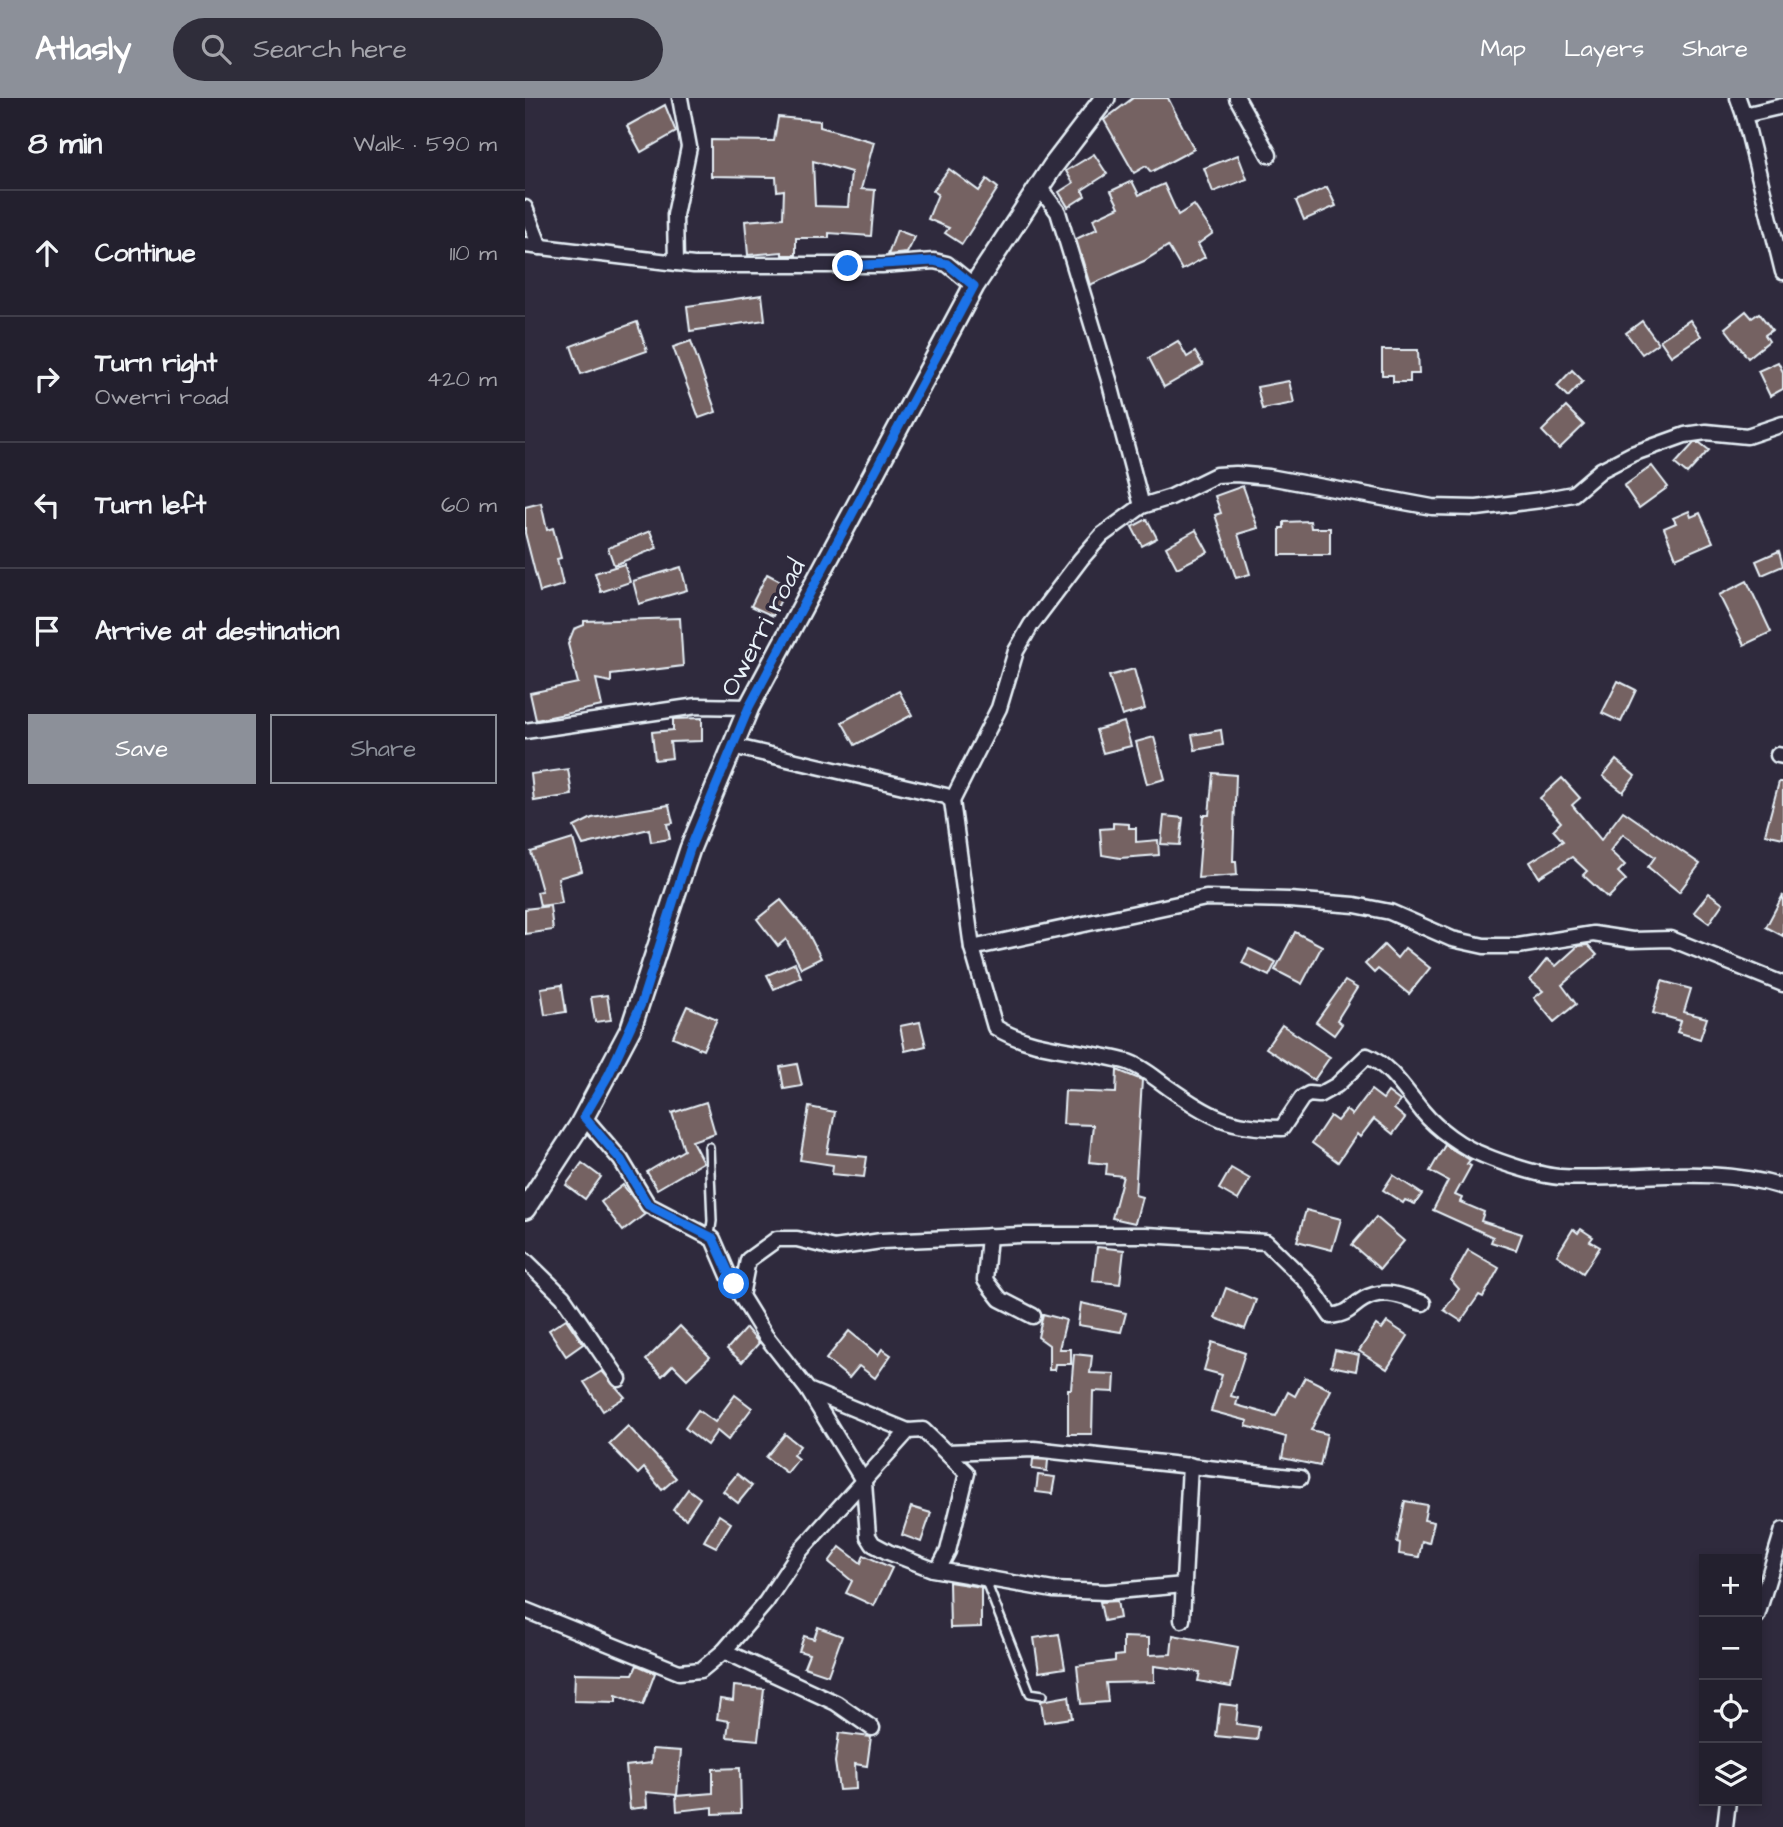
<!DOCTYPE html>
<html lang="en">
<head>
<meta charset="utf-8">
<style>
  :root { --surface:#23202e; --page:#2f2d3a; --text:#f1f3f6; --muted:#a3a3aa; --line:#403e4a; --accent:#8c9099 }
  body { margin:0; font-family:"Architects Daughter",sans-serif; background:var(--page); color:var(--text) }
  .controls { position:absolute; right:21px; bottom:21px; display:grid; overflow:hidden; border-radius:0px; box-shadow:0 4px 10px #0003 }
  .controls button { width:63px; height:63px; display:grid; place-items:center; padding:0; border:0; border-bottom:2px solid var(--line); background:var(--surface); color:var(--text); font:35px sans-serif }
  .stop { position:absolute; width:21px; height:21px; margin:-16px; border:5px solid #1a73e8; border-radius:50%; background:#fff }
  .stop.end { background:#1a73e8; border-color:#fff; box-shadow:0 2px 7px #0008 }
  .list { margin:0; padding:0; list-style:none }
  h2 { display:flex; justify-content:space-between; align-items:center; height:91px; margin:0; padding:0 28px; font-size:30px }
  h2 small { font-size:23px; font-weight:400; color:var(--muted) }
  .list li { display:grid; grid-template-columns:46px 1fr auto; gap:21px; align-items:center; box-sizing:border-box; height:126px; padding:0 28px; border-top:2px solid var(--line) }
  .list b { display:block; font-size:26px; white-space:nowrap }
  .list p { margin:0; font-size:23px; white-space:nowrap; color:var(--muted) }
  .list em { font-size:23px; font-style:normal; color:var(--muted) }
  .actions { display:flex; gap:14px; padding:21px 28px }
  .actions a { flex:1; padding:16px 0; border:2px solid var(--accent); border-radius:0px; text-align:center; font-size:24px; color:var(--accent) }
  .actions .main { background:var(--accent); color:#fff }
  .icon { flex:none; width:38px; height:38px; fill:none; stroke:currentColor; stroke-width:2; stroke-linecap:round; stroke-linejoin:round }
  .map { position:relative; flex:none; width:1258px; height:1729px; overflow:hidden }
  header { display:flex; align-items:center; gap:42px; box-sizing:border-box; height:98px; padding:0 35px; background:var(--accent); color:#fff }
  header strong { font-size:33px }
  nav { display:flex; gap:38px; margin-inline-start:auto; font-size:24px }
  .search { width:490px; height:63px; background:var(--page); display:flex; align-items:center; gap:18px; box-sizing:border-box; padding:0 24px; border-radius:38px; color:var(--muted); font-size:26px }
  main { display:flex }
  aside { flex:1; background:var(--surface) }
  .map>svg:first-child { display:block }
  .building { fill:#756262; stroke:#e8f1f8; stroke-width:2; fill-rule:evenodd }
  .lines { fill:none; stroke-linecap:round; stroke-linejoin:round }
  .lane-casing { stroke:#e8f1f8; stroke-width:12 }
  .street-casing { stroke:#e8f1f8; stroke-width:19 }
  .secondary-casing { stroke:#e8f1f8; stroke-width:24 }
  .lane { stroke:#2f2a3d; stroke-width:7 }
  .street { stroke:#2f2a3d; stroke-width:14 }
  .secondary { stroke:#2f2a3d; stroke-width:19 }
  .route { stroke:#1a73e8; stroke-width:9 }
  .labels { text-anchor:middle; stroke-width:7; stroke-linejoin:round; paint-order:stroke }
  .street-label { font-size:26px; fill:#e8f1f8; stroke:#2f2a3d }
</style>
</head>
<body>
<header>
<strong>Atlasly</strong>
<div class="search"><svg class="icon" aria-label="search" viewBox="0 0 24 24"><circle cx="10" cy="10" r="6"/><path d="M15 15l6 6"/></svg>Search here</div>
<nav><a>Map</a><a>Layers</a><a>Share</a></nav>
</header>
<main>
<aside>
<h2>8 min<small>Walk · 590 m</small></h2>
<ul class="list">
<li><svg class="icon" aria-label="ahead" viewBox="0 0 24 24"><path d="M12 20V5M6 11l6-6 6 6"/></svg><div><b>Continue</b></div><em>110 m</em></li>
<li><svg class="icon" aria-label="right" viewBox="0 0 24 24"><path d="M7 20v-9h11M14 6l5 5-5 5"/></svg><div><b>Turn right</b><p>Owerri road</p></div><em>420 m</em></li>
<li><svg class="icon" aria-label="left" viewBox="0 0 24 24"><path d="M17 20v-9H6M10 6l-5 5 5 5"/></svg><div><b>Turn left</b></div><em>60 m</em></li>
<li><svg class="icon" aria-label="arrive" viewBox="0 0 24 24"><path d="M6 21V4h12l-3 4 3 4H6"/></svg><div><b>Arrive at destination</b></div></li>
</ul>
<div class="actions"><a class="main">Save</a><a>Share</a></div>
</aside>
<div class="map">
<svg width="1258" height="1729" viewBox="0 0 1258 1729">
  <rect width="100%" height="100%" fill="#2f2a3d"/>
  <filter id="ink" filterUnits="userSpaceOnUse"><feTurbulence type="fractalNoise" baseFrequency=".0143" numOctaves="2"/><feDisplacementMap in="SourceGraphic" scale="14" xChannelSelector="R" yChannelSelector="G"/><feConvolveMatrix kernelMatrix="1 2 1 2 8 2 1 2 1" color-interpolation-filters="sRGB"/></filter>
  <g filter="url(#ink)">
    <g class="building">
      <path d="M608,0h35l26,51 -43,23 -5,-6 -12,7 -30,-53z"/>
      <path d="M140,7l11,27 -35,20 -14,-26z"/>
      <path d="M253,19l42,4v6l54,15 -13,47 14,1 -4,46 -42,-3v5h-33v17h-14v-3l-34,3 -3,-34 38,-3 1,-28 -7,1 -1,-14 -65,-1v-36l63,1zM288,63l38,11 -3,35 -33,-1z"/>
      <path d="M569,56l13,20 -25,16 3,6 -17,11 -9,-15 14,-9 -7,-12z"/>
      <path d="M713,57l9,24 -34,13 -9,-24z"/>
      <path d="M424,71l30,22 8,-12 11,9 -36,56 -17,-11 4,-5 -21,-9 10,-25 -5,-3z"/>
      <path d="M607,83l7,14 25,-11 14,31 16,-10 19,28 -15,11 7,13 -23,13 -14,-24 -24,15 -54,24 -14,-46 21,-10 -4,-10 26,-12 -8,-16z"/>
      <path d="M802,89l9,19 -32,14 -8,-19z"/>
      <path d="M372,132l18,7 -8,16 -19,2z"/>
      <path d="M237,197l3,25 -75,11 -3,-25z"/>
      <path d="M1221,213l6,7 7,-5 13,17 -7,5 4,6 -21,17 -23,-30z"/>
      <path d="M1165,222l11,16 -30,20 -11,-16z"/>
      <path d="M1117,223l16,22 -16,11 -16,-21z"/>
      <path d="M112,224l10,29 -66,23 -10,-28z"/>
      <path d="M166,243l25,71 -17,6 -26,-71z"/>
      <path d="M653,243l9,16 8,-5 8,13 -39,22 -15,-29z"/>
      <path d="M857,252h36l1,24h-9v8h-17v-7h-11z"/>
      <path d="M1253,264l5,10v17l-13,7 -12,-25z"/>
      <path d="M1047,272l11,11 -15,16 -11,-11z"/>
      <path d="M764,283l5,22 -32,6 -5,-22z"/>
      <path d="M1041,309l18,18 -25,24 -17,-18z"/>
      <path d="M1169,345h6l9,7 -22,24 -12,-10z"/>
      <path d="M1127,368l16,21 -29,21 -15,-22z"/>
      <path d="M718,388l15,42 -20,6 12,40 -14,4 -21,-63 6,-2 -6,-17z"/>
      <path d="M16,405l6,27 6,-2 8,30 -4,1 6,26 -23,7 -15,-59v-26z"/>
      <path d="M1164,413l2,6 9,-4 13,29 -37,16 -12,-30 12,-5 -3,-5z"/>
      <path d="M622,421l10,19 -15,8 -10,-19z"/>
      <path d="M785,423l1,7h19v27h-50v-27h4v-6z"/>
      <path d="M671,432l12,22 -31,16 -11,-21z"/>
      <path d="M125,433l7,17 -43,17 -6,-17z"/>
      <path d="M1254,453l4,15 -21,9 -6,-14z"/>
      <path d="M99,466l6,18 -29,10 -6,-19z"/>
      <path d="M156,469l6,23 -48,14 -6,-23z"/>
      <path d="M242,476l21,11 -15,31 -22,-10z"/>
      <path d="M1222,483l24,51 -27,13 -25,-50z"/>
      <path d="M155,520l3,48 -72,9v7l-15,-3 6,27 -66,14 -6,-27 48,-10 -10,-39 6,-15 10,-4v-4z"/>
      <path d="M609,571l11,40 -23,7 -13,-40z"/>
      <path d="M1093,583l18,9 -15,32 -19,-9z"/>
      <path d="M374,593l13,24 -57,30 -13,-23z"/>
      <path d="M177,620v23l-32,1 2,16 -17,2 -3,-28 21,-2v-11z"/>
      <path d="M599,624l7,24 -28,7 -7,-23z"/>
      <path d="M696,632l2,15 -28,5 -3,-15z"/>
      <path d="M629,639l11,42 -18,5 -11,-42z"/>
      <path d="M1091,662l19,16 -12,16 -20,-16z"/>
      <path d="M43,671l4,26 -38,6 -3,-27z"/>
      <path d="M688,675l23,2 -3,86h3l1,14 -39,3 5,-63h6z"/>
      <path d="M1037,680l18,20 -8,7 29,35 22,-29 77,53 -21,28 -31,-25 7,-10 -32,-23 -13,17 15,14 -7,7 8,8 -18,18 -25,-23 4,-4 -15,-14 -33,20 -9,-15 33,-21 -10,-11 8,-8 -21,-24z"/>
      <path d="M1254,684h4v56l-18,-4z"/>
      <path d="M144,707l4,18 -6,1 3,15 -19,3 -2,-13 -66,16 -9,-18 18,-9z"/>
      <path d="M639,718l19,2 -3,27 -19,-1z"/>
      <path d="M588,725l16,1v4h7v14l22,-2 1,15 -39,3 -18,-3 -2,-26 13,-1z"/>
      <path d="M48,741l9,32 -24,7 4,25 -22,3 -3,-14 5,-1 -11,-39z"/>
      <path d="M1184,795l14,10 -14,20 -15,-11z"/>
      <path d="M1258,797v41l-17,-9z"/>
      <path d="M256,802l26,31 14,27 -20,10 -15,-29 -8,7 -21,-27z"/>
      <path d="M25,808l3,24 -28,4v-25z"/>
      <path d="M770,834l27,14 -20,38 -27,-14z"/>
      <path d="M859,847l13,13 8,-10 25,20 -21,26 -31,-25 -4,4 -9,-9z"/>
      <path d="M1063,847l9,10 -35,30 14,19 -22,18 -20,-24 9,-7 -13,-11 17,-21 9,7 22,-20z"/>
      <path d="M724,851l27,13 -7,14 -27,-13z"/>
      <path d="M270,865l6,14 -27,12 -7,-14z"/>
      <path d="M820,883l12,7 -20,32 5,4 -8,11 -18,-13z"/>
      <path d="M1137,883l29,8 -7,23 23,6 -7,21 -23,-7 4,-11 -28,-8z"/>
      <path d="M37,887l4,27 -21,3 -4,-27z"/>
      <path d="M82,897l4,25 -16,2 -4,-25z"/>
      <path d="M162,908l30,13 -14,31 -30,-13z"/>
      <path d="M395,924l6,24 -21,5 -5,-25z"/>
      <path d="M757,927l48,32 -16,23 -48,-32z"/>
      <path d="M272,966l5,22 -18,3 -4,-22z"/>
      <path d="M592,972l25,10 -7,115 7,2 -7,26 -23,-5 11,-42 -17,-2 1,-10 -18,-2 4,-37 -30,-1 2,-33 51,2z"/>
      <path d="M846,992l12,9 5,-7 12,9 -6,8 11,9 -12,16 -19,-15 -14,18 -3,-3 -19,28 -26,-19 18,-27 7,5 9,-11 6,5z"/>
      <path d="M181,1004l9,31 -23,8 11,21 -46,27 -10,-17 37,-22 -12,-37z"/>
      <path d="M284,1009l26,5 -8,41 40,4 -3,20 -32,-3 1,-9 -33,-5z"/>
      <path d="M920,1047l25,15 -3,4 4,2 -16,29 7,3 -2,4 24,10 -3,9 41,13 -6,16 -25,-8 2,-5 -60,-27 15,-29 -18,-10z"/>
      <path d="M57,1065l19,14 -16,22 -19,-14z"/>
      <path d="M706,1070l19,11 -12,21 -19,-11z"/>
      <path d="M868,1077l29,19 -7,10 -10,-4 -2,3 -20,-13z"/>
      <path d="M98,1087l22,29 -22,17 -22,-29z"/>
      <path d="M781,1112l35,9 -9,31 -35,-9z"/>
      <path d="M851,1119l28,24 -24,28 -28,-24z"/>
      <path d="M1048,1131l5,4 3,-4 12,8 -3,4 10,6 -17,26 -26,-18z"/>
      <path d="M572,1149l27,3 -4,34 -27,-3z"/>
      <path d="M943,1152l31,18 -16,29 -4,-2 -18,26 -17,-11 15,-21 -8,-9z"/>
      <path d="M701,1190l30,12 -11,29 -30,-11z"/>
      <path d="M556,1205l45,10 -5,19 -43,-7z"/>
      <path d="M518,1216l23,6 -7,29h12v15h-16l-1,6h-5v-25l-11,-8z"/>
      <path d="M41,1221l17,25 -17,12 -17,-26z"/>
      <path d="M862,1224l21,14 -21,33 -28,-18 17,-26 6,4z"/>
      <path d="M155,1228l30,31 -23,22 -14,-14 -11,11 -16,-16z"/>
      <path d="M221,1230l13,15 -17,19 -15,-13z"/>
      <path d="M324,1233l29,24 4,-6 9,6 -16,23 -16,-12 -10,12 -23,-19z"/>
      <path d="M687,1244l33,11 -14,43 7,2 -2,7 40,11 12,-24 7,4 10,-19 26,13 -20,40 16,4 -7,32 -38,-8 4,-21 -40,-11 2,-5 -37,-10 11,-36 -18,-5z"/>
      <path d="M810,1252l24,5 -3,16 -25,-5z"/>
      <path d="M549,1256l18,2 -2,17 25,1 -1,18 -21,-1 -1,43h-24v-45h3z"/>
      <path d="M77,1273l23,26 -22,14 -19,-29z"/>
      <path d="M210,1297l17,13 -24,32 -11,-9 -10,14 -22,-17 13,-18 17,12z"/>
      <path d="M103,1328l48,52 -14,12 -18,-22 -6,6 -29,-30z"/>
      <path d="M260,1336l15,12 -7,9 5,4 -11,14 -21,-16z"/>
      <path d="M508,1361l15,1 -1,11 -15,-2z"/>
      <path d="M212,1376l15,12 -14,17 -15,-12z"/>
      <path d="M513,1377l17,2 -3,17 -16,-2z"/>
      <path d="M163,1391l12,9 -14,21 -13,-9z"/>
      <path d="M880,1403l22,4 -3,15 10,2 -5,21 -7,-2 -3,16 -20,-3 1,-11 -3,-1z"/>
      <path d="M386,1409l20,6 -10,29 -19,-7z"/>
      <path d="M194,1417l12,8 -15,24 -12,-6z"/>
      <path d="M315,1449l21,16 3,-8 28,13 -18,38 -28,-13 6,-12 -23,-19z"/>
      <path d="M424,1484l32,5v40l-31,1z"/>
      <path d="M592,1503l3,17 -16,3 -4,-19z"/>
      <path d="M293,1529l24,9 -14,39 -24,-8 5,-13 -10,-3 5,-15 10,3z"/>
      <path d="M534,1536l6,34 -26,4 -5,-34z"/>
      <path d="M648,1537l65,12 -7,40 -33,-6 2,-9 -46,-6v16l-48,1 2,19 -27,2 -4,-38 38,-5v-5l8,-1v-18l26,1v17l22,-1z"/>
      <path d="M112,1567l18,8 -12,32 -27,-10v7l-42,-1 1,-28 58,1z"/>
      <path d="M209,1588l30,3 -6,51 -31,-3 2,-16 -12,-2 3,-20 13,2z"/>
      <path d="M544,1598l3,22 -28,4 -3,-21z"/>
      <path d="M695,1606l18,2 -2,18 23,3 -2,13 -41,-4z"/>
      <path d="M314,1635l32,4 -4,29 -12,-2 1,25 -17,1 -4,-28z"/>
      <path d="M127,1651l29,2 -4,44 -31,-3 1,15 -17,2 -4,-43 25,-3z"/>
      <path d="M215,1670l1,45 -28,1v-7l-36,4 -1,-15 37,-3v-24z"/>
    </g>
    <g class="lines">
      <g class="lane-casing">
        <g id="lane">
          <path d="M184,1049l3,74 -2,14"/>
          <path d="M460,1481l45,114 13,2"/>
        </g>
      </g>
      <g class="street-casing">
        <g id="street">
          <path d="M712,0l32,57"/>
          <path d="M1213,0l6,17 39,-9"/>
          <path d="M1219,17l39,157"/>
          <path d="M514,89l19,25 51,168 33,126"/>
          <path d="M0,110l15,39"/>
          <path d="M0,147l169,20h188l52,-4 13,3 27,22"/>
          <path d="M151,165l-1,-48 14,-68 -9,-49"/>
          <path d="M0,633l172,-25 52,1"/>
          <path d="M207,648l214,50 6,5 20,147 234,-50 83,2 66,5 35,7 62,27 32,7h34l75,-12 39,6 39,-1 112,45"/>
          <path d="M1253,657l5,1"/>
          <path d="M427,703l47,-93 17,-57 15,-26 50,-66 21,-24 40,-29 29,-9 45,-22 20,-1 33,3 163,30 45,1 64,-8 32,-6 28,-24 31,-16 53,-19 21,-3 41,4 36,-12"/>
          <path d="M447,850l23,79c39,25 89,22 133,35 15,5 28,17 41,26 42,29 60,40 113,40l20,-30 7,-4 10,1 18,-10 30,-29c24,10 39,36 56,56 14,17 39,35 60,43 19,8 58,21 77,22 76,4 149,-13 223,10"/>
          <path d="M59,1019l37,43 27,45 65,34 16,37 13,14"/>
          <path d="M464,1138l-4,44 15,19 33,17"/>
          <path d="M0,1162l38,37 56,82"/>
          <path d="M283,1292l56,92 4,54 5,8 15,8 44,17 121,21 53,2 78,-7"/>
          <path d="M383,1333l-100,-41 -43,-55 -24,-39 7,-36 29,-21h20l37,9 47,-7 141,-6h124l120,7 43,42 22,32c21,-3 17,-8 33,-17 20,-12 39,-2 59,4"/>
          <path d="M421,1354l88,-3 266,29"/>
          <path d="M0,1512l154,62 22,-2 23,-19 42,-49 34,-51 108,-120 15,-1 44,43 -19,78 -9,17"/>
          <path d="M1232,1518l26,-86"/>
          <path d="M657,1522l8,-155"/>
          <path d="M199,1553l112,52 36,25"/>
          <path d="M1200,1729l3,-26"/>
        </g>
      </g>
      <g class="secondary-casing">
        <path id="secondary" d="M0,1111l54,-83 52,-98 59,-179 59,-142 225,-421 79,-120 52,-68"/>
      </g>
      <use href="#lane" class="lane"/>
      <use href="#street" class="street"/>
      <use href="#secondary" class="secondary"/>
    </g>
  </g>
  <g class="lines" filter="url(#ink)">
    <path class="route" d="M209,1186l-21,-46 -65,-33 -27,-45 -37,-43 25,-43 32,-70 49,-155 59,-142 225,-421 -27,-22 -13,-3 -86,5"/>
  </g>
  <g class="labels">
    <g class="street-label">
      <text transform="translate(237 529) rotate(-62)" y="9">Owerri road</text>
    </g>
  </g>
</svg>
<div class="controls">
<button>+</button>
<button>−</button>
<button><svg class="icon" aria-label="locate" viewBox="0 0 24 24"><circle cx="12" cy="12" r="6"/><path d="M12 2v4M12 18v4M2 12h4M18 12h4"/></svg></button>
<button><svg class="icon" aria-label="layers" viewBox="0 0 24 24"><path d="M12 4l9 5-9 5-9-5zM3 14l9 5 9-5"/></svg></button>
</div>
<div class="stop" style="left:209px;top:1186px"></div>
<div class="stop end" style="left:323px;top:168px"></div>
</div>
</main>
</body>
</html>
